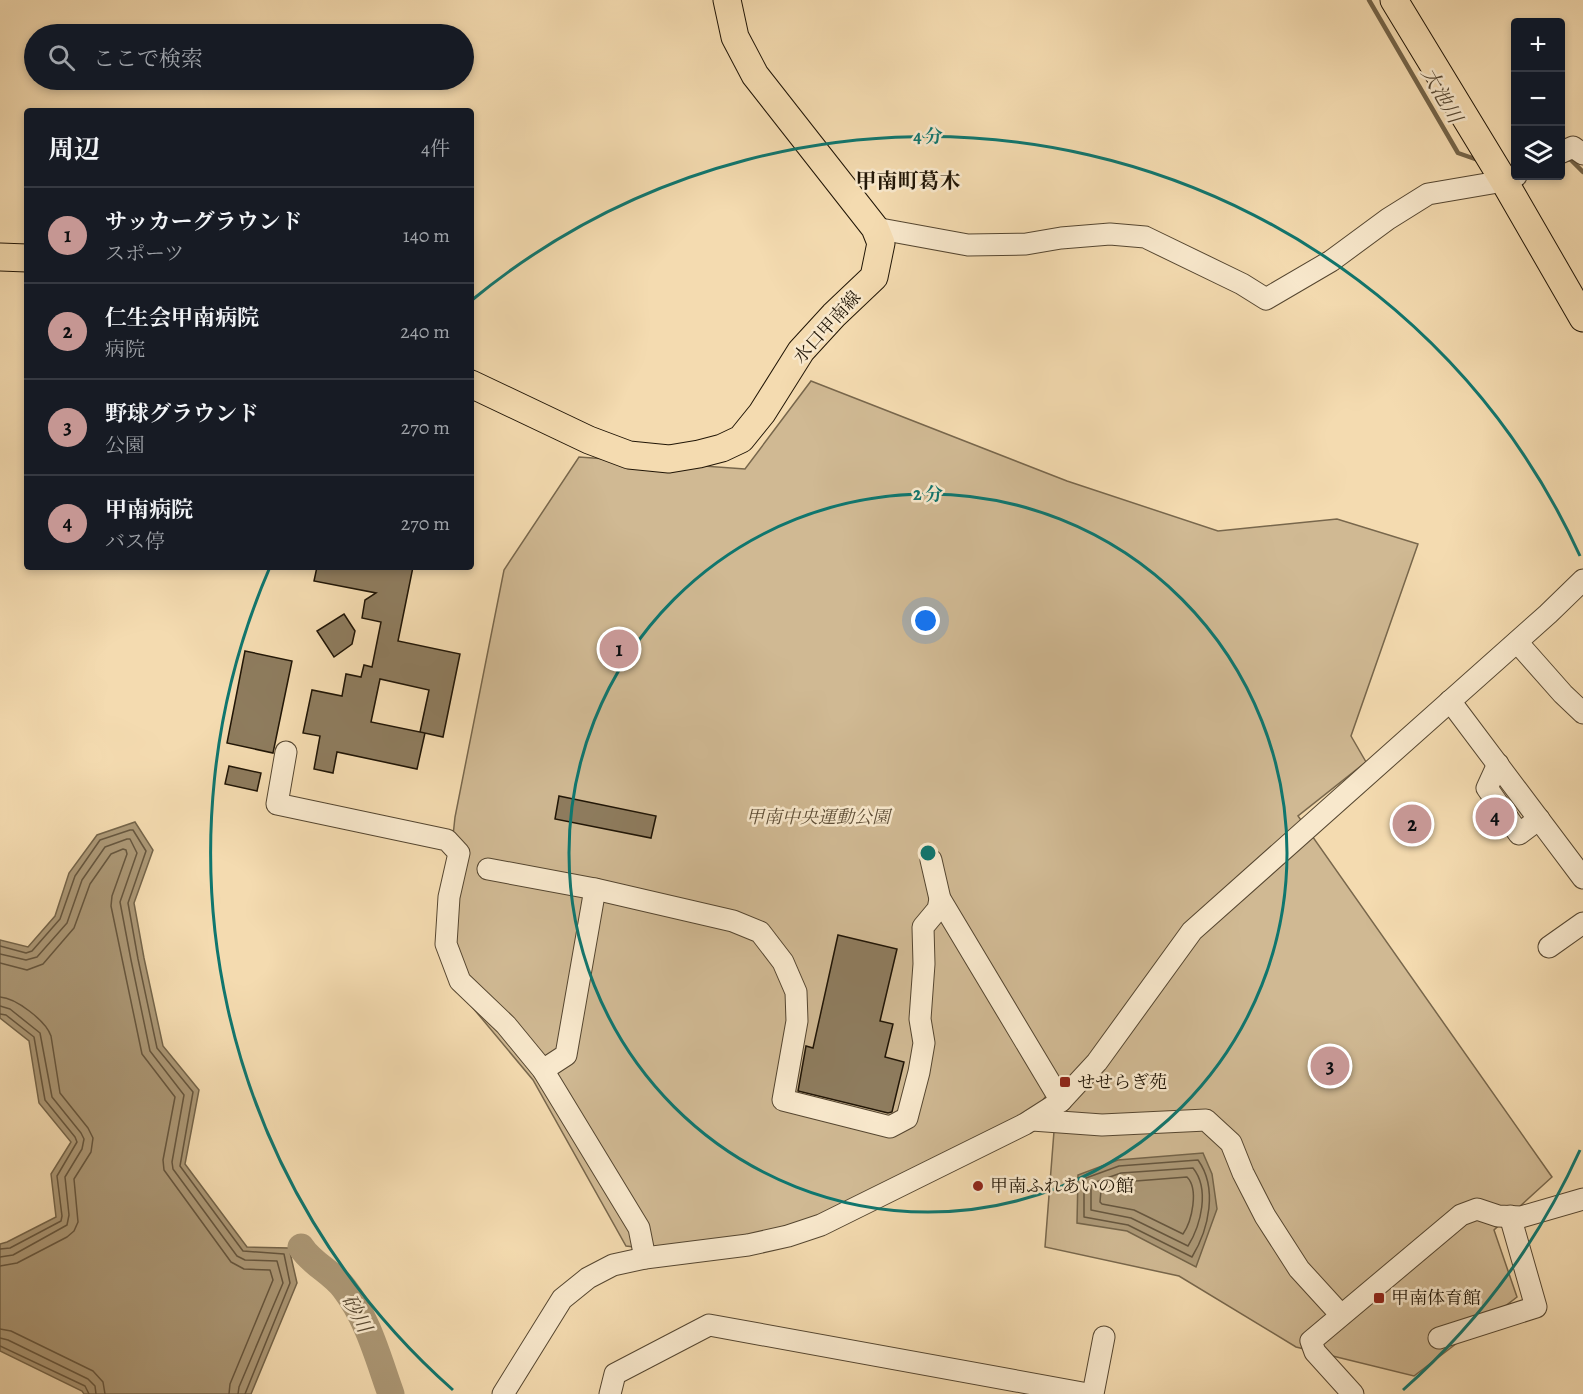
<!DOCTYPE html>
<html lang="ja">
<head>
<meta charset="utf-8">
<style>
  :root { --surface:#171b24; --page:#242831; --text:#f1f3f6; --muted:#9ea1a6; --line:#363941; --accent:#c59692 }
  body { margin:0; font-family:Alegreya,"Noto Serif JP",serif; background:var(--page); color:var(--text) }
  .controls { position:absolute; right:18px; top:18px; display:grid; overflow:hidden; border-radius:6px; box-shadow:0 3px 9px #0003 }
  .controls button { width:54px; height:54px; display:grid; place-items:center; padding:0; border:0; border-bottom:2px solid var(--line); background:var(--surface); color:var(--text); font:30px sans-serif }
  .you { position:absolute; left:926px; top:621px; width:21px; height:21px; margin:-15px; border:4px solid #fff; border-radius:50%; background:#1a73e8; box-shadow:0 0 0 9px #1a73e833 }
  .badge { display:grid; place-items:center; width:39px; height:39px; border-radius:50%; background:var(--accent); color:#111; font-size:20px; font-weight:700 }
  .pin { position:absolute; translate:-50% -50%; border:3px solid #fff; box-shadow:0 2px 6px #0006 }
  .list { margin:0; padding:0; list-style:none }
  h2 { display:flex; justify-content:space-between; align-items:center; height:78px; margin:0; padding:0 24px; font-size:26px }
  h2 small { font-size:20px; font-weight:400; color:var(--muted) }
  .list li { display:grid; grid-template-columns:39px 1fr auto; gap:18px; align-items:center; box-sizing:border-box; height:96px; padding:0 24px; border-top:2px solid var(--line) }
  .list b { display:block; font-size:22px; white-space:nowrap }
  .list p { margin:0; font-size:20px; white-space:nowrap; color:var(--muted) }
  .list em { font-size:20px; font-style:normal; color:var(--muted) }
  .icon { flex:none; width:33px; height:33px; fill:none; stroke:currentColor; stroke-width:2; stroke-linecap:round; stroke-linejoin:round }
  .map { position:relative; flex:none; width:1583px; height:1394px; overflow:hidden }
  .search { position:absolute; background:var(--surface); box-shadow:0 3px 9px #0003; left:24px; top:24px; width:450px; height:66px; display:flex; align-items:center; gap:15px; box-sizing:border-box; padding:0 21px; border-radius:33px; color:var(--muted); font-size:22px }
  .panel { position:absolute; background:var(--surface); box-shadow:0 3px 9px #0003; left:24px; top:108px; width:450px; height:462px; border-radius:6px }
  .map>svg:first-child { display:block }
  .green { fill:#d0b993; stroke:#78674c; stroke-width:1.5 }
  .water { fill:#ac9876; stroke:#746449; stroke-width:1.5 }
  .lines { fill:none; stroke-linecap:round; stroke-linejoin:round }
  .shore { stroke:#66563e; stroke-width:1.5 }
  .stream { stroke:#746449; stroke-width:4.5 }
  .river { stroke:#ac9876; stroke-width:27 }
  .building { fill:#8e7c5e; stroke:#201506; stroke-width:1.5 }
  .minor-casing { stroke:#554630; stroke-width:23 }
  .major-casing { stroke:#201506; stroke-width:29 }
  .minor { stroke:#f8e8cc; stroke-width:21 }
  .major { stroke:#f4dbb0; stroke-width:27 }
  .ring { fill:none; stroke:#0f766e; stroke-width:3 }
  .poi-dot { fill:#8f2418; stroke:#f8e8cc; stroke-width:2 }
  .labels { text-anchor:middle; stroke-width:5; stroke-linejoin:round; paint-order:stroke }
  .street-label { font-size:18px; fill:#201506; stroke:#f8e8cc }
  .park-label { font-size:18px; font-style:italic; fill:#5e4e37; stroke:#f8e8cc }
  .poi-label { font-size:18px; fill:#201506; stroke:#f8e8cc; text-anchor:start }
  .water-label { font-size:20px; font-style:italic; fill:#584933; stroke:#f8e8cc }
  .quarter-label { font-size:21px; font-weight:bold; fill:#201506; stroke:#f8e8cc }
  .centre { fill:#0f766e; stroke:#f8e8cc; stroke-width:3 }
  .ring-label { font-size:18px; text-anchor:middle; font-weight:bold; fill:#0f766e; stroke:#f8e8cc; stroke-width:5; stroke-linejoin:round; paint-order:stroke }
</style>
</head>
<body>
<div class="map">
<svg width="1583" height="1394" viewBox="0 0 1583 1394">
  <rect width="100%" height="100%" fill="#f4dbb0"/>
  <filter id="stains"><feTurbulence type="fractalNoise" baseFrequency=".00333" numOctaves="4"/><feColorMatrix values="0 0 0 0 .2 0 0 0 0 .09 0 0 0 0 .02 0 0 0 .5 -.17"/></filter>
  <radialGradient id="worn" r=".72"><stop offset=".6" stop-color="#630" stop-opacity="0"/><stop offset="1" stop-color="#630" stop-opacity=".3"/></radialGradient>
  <path class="green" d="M811,381l256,100 151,50 119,-12 81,25 -67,192 15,26 -68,54 254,361 -58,53 23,67 -103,79 -118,-29 -117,-71 -134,-29 13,-167 -21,28 -215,107 -80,24 -81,11 -35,-4 -93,-166 -70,-84 -22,-47 14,-132 49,-247 75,-113 166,12z"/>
  <g class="water">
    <path d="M135,822l18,28 -19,53 10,55 19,88 36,44 -14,74 62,83 42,1 8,35 -46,111h-167l-2,-3 -82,-40v-107l7,-2 49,-25 -5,-43 20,-32 -32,-39 -10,-62 -29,-23v-78l28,7 27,-31 14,-43 28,-38z"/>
    <path d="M1203,1153l9,21 5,35 -21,58 -69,-36 -50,-8 1,-48 40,-15z"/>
  </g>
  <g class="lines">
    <g class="shore">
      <path d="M0,946l26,7 6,-2 28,-32 15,-43 25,-36 30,-10h3l13,21 -18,52 10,56 19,89 36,44 -13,74 63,85 41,3 6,29 -45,111"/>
      <path d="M0,954l26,6 11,-3 30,-34 15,-43 23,-33 22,-8h3l7,14 -17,49 11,58 19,91 34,44 -12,67 1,7 64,87 8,4 32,1 6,22 -44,104 -1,7"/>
      <path d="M0,963l27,7 16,-6 31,-36 16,-44 21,-30 12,-5 3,1 1,4 -15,42 -1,10 31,148 33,43 -12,63 1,10 67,92 13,7 26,1 3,10 -43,104 -1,10"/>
      <path d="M0,997c16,1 46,24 51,39l9,57 28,35 5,10 -2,14 -17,27 4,43 -4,9 -7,6 -50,26 -17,3"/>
      <path d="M0,1006l10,3 30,24 12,64 29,36 3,6 -2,10 -17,28 4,38 -2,10 -54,30 -13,2"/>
      <path d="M0,1014l6,1 28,22 11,63 30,37 2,5 -20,34 5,40 -1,5 -51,27 -10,1"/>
      <path d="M1198,1160c20,28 11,69 -6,97l-64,-32 -44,-8v-36l2,-3 33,-12z"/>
      <path d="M1193,1168c17,21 8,57 -5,78l-57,-28 -40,-8v-24l2,-3 28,-10z"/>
      <path d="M1187,1177c12,12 5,44 -4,57l-49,-24 -32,-6 -2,-2 1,-12 22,-8z"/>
      <path d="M0,1329l11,2 82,40 10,11 2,12"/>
      <path d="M0,1338l8,2 80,39 7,7 1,8"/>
      <path d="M0,1346l85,40 4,8"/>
    </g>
    <g class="stream">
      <path d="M1369,0l89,153 20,7"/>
      <path d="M1566,160l4,-1 13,13"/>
    </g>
    <path class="river" d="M301,1247c11,17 31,25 43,41 24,31 34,70 47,106"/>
  </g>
  <g class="building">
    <path d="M317,567h96l-15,74 62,13 -17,83 -23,-5 9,-42 -49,-11 -9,43 54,11 -8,36 -80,-17 -4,21 -19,-4 6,-33 -17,-3 9,-43 30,6 4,-22 15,3 3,-12 8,2 9,-45 -19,-4 3,-18 11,-7 -62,-12z"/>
    <path d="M344,614l11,17 -3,13 -18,13 -17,-26z"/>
    <path d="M245,651l47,10 -19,92 -46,-10z"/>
    <path d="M229,766l32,7 -4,18 -32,-7z"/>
    <path d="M559,796l97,20 -5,22 -96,-19z"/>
    <path d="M838,935l59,14 -17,72 13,3 -8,33 19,5 -12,50 -4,1 -90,-22 8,-45 7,2z"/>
  </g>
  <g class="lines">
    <g class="minor-casing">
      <g id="minor">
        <path d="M1560,153l13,-6 10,7"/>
        <path d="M875,228l93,17 58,-1 35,-6 49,-4 35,3 97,47 24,15 65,-38 57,-42 40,-25 76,-13 12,-5"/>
        <path d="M1517,642l46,52 20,19"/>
        <path d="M1450,701l133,177"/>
        <path d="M286,752l-9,52 170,36 12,13 -10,44 -3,47 14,37 46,44 37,45 96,158 6,30"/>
        <path d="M1498,764l-11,24 32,46 20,-15"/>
        <path d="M931,860l9,39 121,202"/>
        <path d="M488,869l107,20 138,32 27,11 23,30 13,30 1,29 -14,79 107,27 17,-9 12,-46 5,-29 -4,-24 4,-55 -1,-37 15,-18 2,-10"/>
        <path d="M1549,947l34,-24"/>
        <path d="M543,1070l23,-15 29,-166"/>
        <path d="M1032,1120l70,5 104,-5 25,23 12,30 22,43 34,53 42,46"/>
        <path d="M1439,1338l97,-31 -26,-91"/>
        <path d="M503,1394l59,-95 26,-21 25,-13 32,-7 103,-13 40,-9 33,-11 204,-101 36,-23 36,-39 95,-131 356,-317 35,-34"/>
        <path d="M610,1394l5,-20 94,-49 379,69"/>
        <path d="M1093,1394l11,-57"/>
        <path d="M1353,1394l-38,-42 -4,-11 150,-126 16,-6 21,7 23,1 62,-18"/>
      </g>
    </g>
    <g class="major-casing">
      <g id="major">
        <path d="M1394,0l110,181 79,137"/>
        <path d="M0,257l27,1"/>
        <path d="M471,384l118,56 40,15 40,4 30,-5 23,-6 19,-9 21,-26 39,-62 33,-36 40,-38 7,-34 -6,-15 -120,-153 -20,-38 -8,-37"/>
      </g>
    </g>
    <use href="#minor" class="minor"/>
    <use href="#major" class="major"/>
  </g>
  <g class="ring">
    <circle cx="928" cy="853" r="359"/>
    <path d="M1580 1150A717 717 0 0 1 1403 1390M453 1390A717 717 0 0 1 270 567M472 300A717 717 0 0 1 1580 556"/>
  </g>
  <g class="poi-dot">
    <rect x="1059" y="1076" width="12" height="12" rx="3"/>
    <circle cx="978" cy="1186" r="6"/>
    <rect x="1373" y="1292" width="12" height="12" rx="3"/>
  </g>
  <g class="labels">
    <g class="street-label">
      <text transform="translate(827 327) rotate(-48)" y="6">水口甲南線</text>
    </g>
    <g class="park-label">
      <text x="818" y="823">甲南中央運動公園</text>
    </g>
    <g class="poi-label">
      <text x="1077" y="1088">せせらぎ苑</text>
      <text x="990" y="1192">甲南ふれあいの館</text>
      <text x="1391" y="1304">甲南体育館</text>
    </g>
    <g class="water-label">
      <text transform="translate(1442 95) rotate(60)" y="7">大池川</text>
      <text transform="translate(357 1313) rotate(62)" y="7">砂川</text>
    </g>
    <g class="quarter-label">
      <text x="908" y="188">甲南町葛木</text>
    </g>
  </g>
  <circle cx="928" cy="853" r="9" class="centre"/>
  <g class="ring-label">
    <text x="928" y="142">4 分</text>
    <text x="928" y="500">2 分</text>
  </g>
  <rect width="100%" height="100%" filter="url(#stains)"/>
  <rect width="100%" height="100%" fill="url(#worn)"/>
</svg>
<div class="controls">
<button>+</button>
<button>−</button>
<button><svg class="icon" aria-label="layers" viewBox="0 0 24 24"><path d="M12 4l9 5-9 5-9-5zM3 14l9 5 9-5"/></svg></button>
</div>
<div class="you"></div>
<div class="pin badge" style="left:619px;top:649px">1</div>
<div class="pin badge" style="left:1412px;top:824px">2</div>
<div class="pin badge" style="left:1330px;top:1066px">3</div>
<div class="pin badge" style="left:1495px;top:817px">4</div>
<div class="search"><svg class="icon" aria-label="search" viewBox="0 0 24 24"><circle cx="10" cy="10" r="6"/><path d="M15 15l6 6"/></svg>ここで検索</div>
<section class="panel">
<h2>周辺<small>4件</small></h2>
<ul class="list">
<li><span class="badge">1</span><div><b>サッカーグラウンド</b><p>スポーツ</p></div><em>140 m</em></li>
<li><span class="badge">2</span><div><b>仁生会甲南病院</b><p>病院</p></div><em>240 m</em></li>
<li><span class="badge">3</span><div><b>野球グラウンド</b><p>公園</p></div><em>270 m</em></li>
<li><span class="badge">4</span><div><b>甲南病院</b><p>バス停</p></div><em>270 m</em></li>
</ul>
</section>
</div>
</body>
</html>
